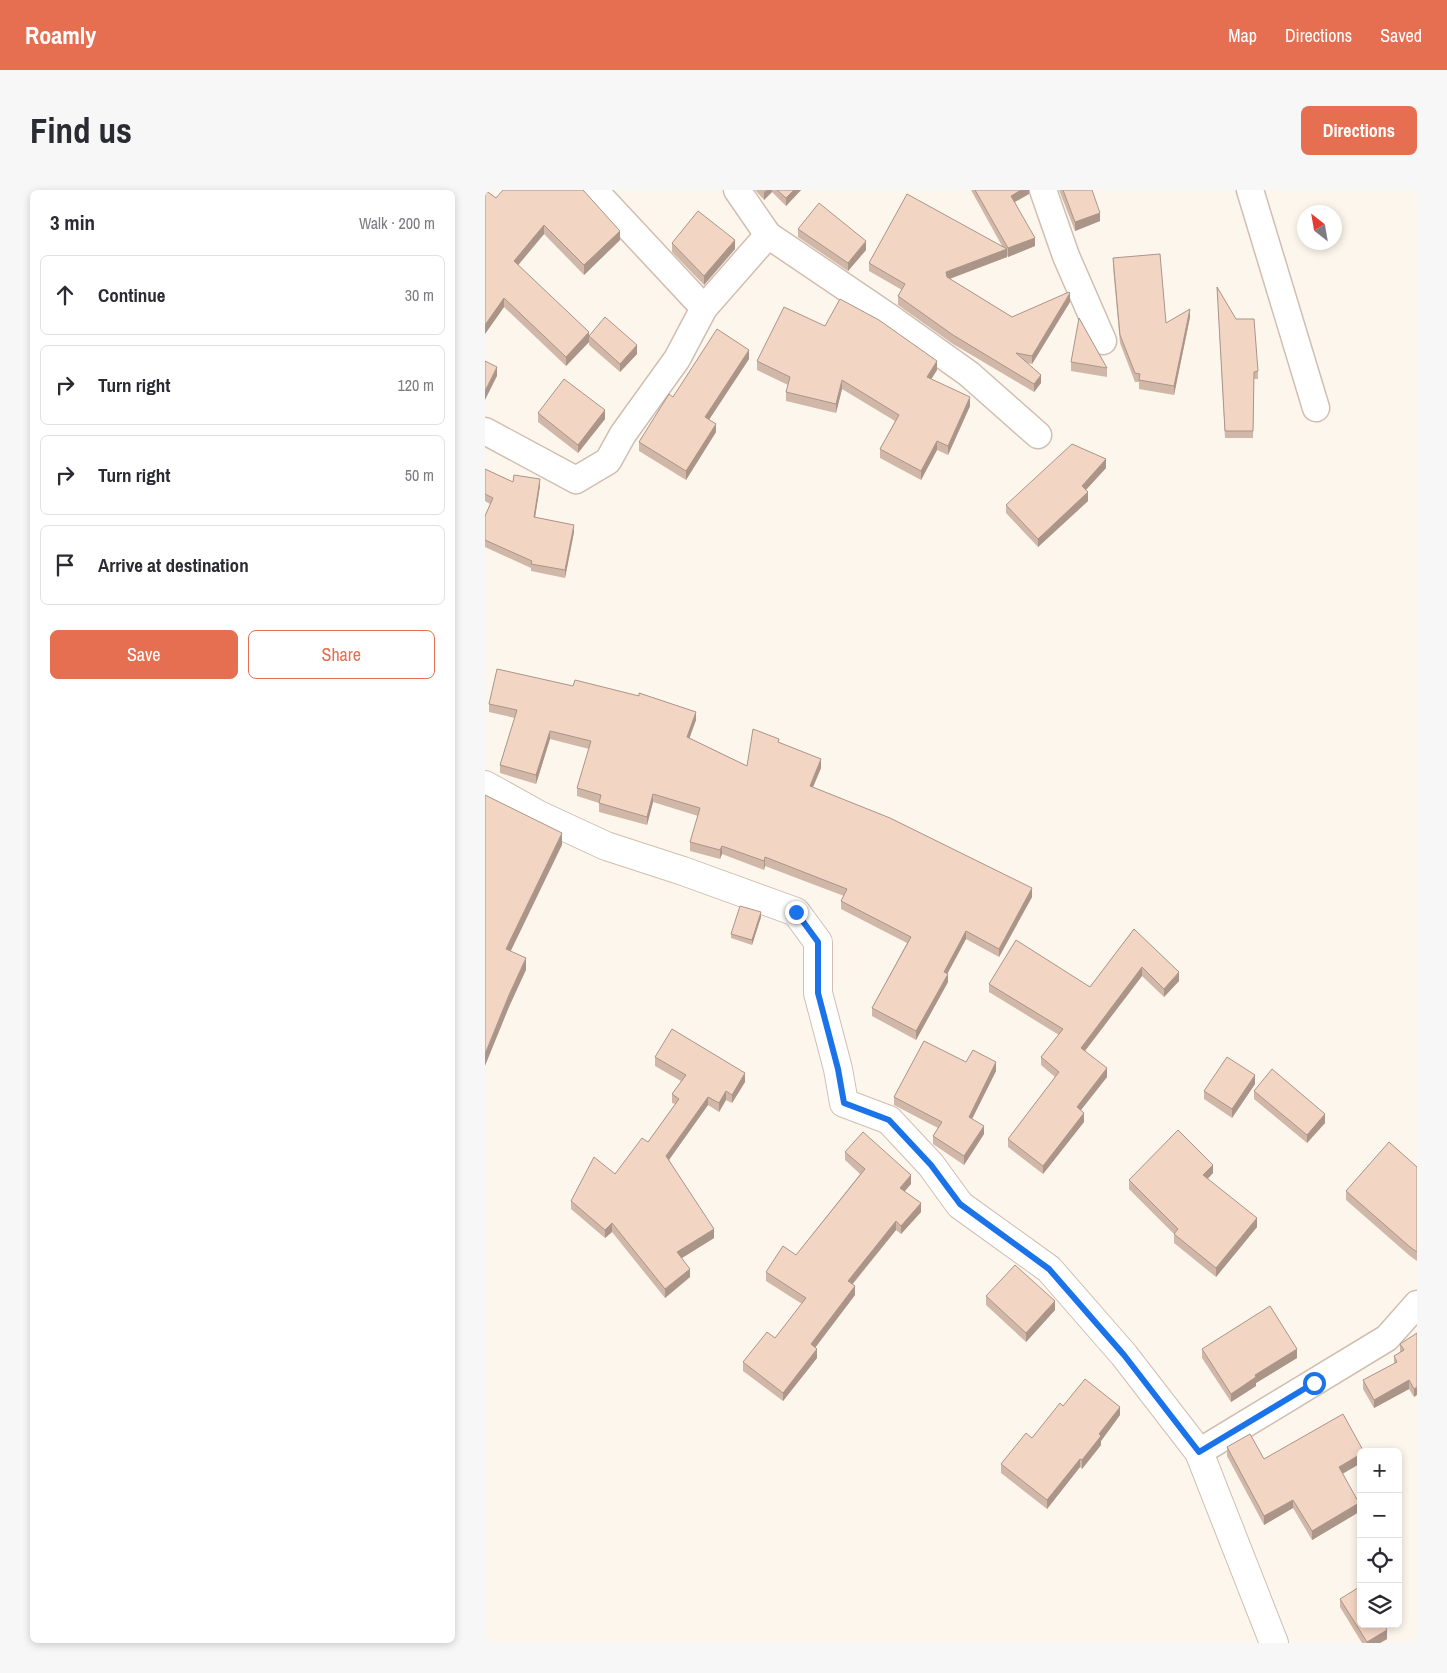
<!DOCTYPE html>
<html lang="en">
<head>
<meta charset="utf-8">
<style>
  :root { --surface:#fff; --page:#f7f7f7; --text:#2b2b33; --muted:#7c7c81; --line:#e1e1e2; --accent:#e76f51 }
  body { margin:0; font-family:"Archivo Narrow",sans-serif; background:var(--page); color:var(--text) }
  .controls { position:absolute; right:15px; bottom:15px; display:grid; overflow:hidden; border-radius:8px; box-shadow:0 2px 8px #0003 }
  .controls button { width:45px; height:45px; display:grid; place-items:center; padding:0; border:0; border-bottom:1px solid var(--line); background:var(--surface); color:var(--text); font:25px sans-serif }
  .compass { position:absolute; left:812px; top:15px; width:45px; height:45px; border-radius:50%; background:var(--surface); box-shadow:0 2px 8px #0003; rotate:329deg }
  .stop { position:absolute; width:15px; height:15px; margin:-11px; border:4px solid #1a73e8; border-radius:50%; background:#fff }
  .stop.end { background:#1a73e8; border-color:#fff; box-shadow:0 1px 5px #0008 }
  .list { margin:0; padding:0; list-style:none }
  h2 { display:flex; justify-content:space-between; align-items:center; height:65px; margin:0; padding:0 20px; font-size:21px }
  h2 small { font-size:16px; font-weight:400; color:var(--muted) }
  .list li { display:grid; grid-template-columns:32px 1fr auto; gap:15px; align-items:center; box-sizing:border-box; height:80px; margin:0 10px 10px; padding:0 10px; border:1px solid var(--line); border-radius:8px }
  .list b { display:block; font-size:19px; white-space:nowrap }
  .list em { font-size:16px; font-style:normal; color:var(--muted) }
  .actions { display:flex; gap:10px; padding:15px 20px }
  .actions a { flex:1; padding:11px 0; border:1px solid var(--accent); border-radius:8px; text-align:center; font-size:18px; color:var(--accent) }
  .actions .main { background:var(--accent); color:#fff }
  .icon { flex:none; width:28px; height:28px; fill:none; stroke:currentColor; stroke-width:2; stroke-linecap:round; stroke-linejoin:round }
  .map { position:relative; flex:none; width:932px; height:1453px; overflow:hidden; border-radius:8px }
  header { display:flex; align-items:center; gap:30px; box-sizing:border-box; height:70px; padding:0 25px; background:var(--accent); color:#fff }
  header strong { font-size:24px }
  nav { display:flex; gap:28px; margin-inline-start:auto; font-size:18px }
  .intro { display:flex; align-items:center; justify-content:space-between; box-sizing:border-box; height:120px; padding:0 30px }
  h1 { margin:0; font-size:35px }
  .button { padding:12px 22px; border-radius:8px; background:var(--accent); color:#fff; font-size:18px; font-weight:700 }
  main { display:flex; gap:30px; padding:0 30px }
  aside { flex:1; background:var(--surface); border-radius:8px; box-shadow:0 2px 8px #0003 }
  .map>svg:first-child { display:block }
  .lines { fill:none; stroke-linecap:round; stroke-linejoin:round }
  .minor-casing { stroke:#d1beb0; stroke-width:29 }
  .tertiary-casing { stroke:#d1beb0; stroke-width:30 }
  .minor { stroke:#fff; stroke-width:26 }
  .tertiary { stroke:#fff; stroke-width:28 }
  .wall { fill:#d1b7a8 }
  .shaded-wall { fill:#aa9588 }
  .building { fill:#f3d5c3; stroke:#aa9588 }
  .route { stroke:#1a73e8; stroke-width:6 }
</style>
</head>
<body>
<header>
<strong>Roamly</strong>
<nav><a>Map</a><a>Directions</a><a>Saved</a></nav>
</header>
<div class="intro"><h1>Find us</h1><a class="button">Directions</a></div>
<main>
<aside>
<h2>3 min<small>Walk · 200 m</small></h2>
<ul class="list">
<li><svg class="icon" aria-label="ahead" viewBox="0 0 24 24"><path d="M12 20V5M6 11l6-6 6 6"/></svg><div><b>Continue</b></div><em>30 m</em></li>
<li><svg class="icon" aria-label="right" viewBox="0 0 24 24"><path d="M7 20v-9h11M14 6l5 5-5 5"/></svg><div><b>Turn right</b></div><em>120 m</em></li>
<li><svg class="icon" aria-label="right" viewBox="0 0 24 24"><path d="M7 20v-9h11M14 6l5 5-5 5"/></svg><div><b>Turn right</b></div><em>50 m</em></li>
<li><svg class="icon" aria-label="arrive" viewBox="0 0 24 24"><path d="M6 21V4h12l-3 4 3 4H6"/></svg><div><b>Arrive at destination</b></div></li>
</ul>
<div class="actions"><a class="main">Save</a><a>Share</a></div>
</aside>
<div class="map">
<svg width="932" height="1453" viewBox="0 0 932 1453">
  <rect width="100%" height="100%" fill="#fdf6ec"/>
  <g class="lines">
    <g class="minor-casing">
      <g id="minor">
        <path d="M109,0l110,118"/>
        <path d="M252,0l31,45 121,82 80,57 69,61"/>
        <path d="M558,0l23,66 37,85"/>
        <path d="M765,0l66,218"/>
        <path d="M0,241l91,49 32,-19 15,-27 54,-75 27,-51 64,-73"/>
        <path d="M714,1262l188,-114 30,-34"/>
      </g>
    </g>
    <g class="tertiary-casing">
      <path id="tertiary" d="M0,595l54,30 67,31 77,25 113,41 22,30v51l20,76 6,34 45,17 42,45 29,40 89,64 75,86 75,97 75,191"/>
    </g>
    <use href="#minor" class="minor"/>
    <use href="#tertiary" class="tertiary"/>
  </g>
  <g class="wall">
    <path d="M0,0l11,8 124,42 -36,35 -40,-41 -26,31 71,70 48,19 -17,18 -31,-27v-3l-23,24 -62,-59 -19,27z"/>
    <path d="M270,0h46l-15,16 -14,-14 -8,8z"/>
    <path d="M486,0h58v4l-14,8 20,44 -27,11 -1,-2v2l-57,22 62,38 58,-15 -38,62 -5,-1 14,20 -7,9 -81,-48 -55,-39v-9l4,-6 -33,-19v-8l133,-17z"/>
    <path d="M574,0h33l8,31 -25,10z"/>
    <path d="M313,39l68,21 -18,21 -50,-34z"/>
    <path d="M187,53l63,6 -31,36 -32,-33z"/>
    <path d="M628,68l53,65 24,-6 -16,78 -35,-6v-7h-4l-15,-39 -7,-76z"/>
    <path d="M732,97l41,84v8h-4l-1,59h-28z"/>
    <path d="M340,136l112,44 -6,9 39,27 -22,49 -11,-5 -16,30 -41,-22v-9l15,-28 -53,-32 -6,24 -50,-12v-9l2,-7 -31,-15v-9z"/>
    <path d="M264,169l-40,60 7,13 -30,48 -47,-29v-9l34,-45z"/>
    <path d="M586,172l36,6v9l-36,-6z"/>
    <path d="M53,223l67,6 -27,34 -40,-31z"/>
    <path d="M621,278l-20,22 2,11 -50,46 -32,-34v-8z"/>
    <path d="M0,279l28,13 27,4 -5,31 39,15 -9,46 -34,-7v-3l-46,-21v-31l5,-12 -5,-3z"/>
    <path d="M4,514l207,16 -7,18 58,28 32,-24 42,26 -8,19 219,110 -33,60 -33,-18 -19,35 1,8 -32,58 -44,-24v-8l35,-65 -66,-34v-8l3,-5 -79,-30 -1,4 -42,-16 -2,5 -30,-8v-9l8,-26 -45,-14 -6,23 -48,-13v-9l-22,-7v-8l12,-39 -39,-10 -14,45 -36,-11v-8l15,-47 -26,-6z"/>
    <path d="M276,727l-9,28 -21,-7v-4z"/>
    <path d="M649,739l45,52 -15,16 -22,-21 -57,75 22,26 -26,33 3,12 -41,52 -35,-27v-8l47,-62 -14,-12v-8l18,-22 -70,-43v-8l101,3z"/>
    <path d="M170,867l90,25 -13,21 -6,-3 -7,12 -11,-7 -39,55 45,78 -32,20 8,19 -25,21 -53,-66 -7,6 -34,-29v-8l44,-27 33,-32 27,-38 -3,-1v-9l9,-13 -26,-15z"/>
    <path d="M481,872l30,9 -24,48 12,15 -20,31 -31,-21v-8l5,-8 -44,-23v-8z"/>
    <path d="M770,894l-23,34 -28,-19v-8z"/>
    <path d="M769,901l71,32 -18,20 -53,-44z"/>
    <path d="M360,962l66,32 -7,7 17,21 -20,22 -5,-4 -43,54 2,11 -40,53 2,10 -34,43 -40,-30v-9l32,-24 27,-34 -36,-23v-9l30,-17 64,-81 -15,-14z"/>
    <path d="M932,977v94l-7,-5 -64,-56v-9z"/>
    <path d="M728,983l-5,6 49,48 -41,50 -42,-34v-9l-45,-45v-9z"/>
    <path d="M501,1106l69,14 -29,32 -40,-37z"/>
    <path d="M932,1143l-3,64 -5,-8 -35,19 -11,-19v-9l31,-16v-8l6,-4v-8z"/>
    <path d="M717,1159l95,9 -41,25v3l-25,16 -29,-44z"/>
    <path d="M578,1216l57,9 -19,26v4l-19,24 -2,-2 -33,42 -46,-36v-9l31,-26z"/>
    <path d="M742,1257l37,12 97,-7v11l-19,10 17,39 -47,28 -19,-32 -29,17 -37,-69z"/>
    <path d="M855,1409l47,40 -7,4h-18l-22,-36z"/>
  </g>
  <g class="shaded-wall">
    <path d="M282,0h5v2l-8,8v-8z"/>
    <path d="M309,0h7l-15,16v-8z"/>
    <path d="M536,0h8v4l-18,10v-8z"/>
    <path d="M615,23v8l-25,10v-9z"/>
    <path d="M59,35v9l-30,36v-9z"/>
    <path d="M135,41v9l-36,35v-10z"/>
    <path d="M550,48v8l-27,11v-9z"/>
    <path d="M250,50v9l-31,36v-9z"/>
    <path d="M381,51v9l-18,21v-8z"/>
    <path d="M522,59v8l-61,23v-8z"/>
    <path d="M585,103v9l-38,62v-8z"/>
    <path d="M19,108v9l-19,27v-9z"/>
    <path d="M705,119v8l-16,78v-9z"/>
    <path d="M104,142v10l-23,24v-9z"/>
    <path d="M152,155v9l-17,18v-8z"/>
    <path d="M264,160v9l-44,67v-9z"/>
    <path d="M452,171v9l-10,16v-9z"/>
    <path d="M12,177v9l-12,24v-9z"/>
    <path d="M556,185v8l-7,9v-8z"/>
    <path d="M357,190v9l-6,24v-9z"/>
    <path d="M485,207v9l-22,49v-9z"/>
    <path d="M120,220v9l-27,34v-8z"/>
    <path d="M231,234v8l-30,48v-9z"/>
    <path d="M452,251v9l-16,30v-9z"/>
    <path d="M621,269v9l-24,26v-8z"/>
    <path d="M55,289v7l-6,38v-7z"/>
    <path d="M603,302v9l-50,46v-8z"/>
    <path d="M89,335v7l-9,46v-8z"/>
    <path d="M211,522v8l-9,25v-8z"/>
    <path d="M65,541v8l-14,45v-9z"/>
    <path d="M336,569v9l-11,26v-8z"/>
    <path d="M168,604v8l-6,23v-8z"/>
    <path d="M77,643v12l-56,116v-12z"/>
    <path d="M237,656v8l-2,5v-9z"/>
    <path d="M280,667v9l-1,4v-9z"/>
    <path d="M547,698v9l-33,60v-8z"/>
    <path d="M276,722v5l-9,28v-5z"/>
    <path d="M481,741v8l-22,41v-8z"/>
    <path d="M41,768v12l-17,37 -24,59v-12l24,-59z"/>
    <path d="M657,777v9l-61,80v-8z"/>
    <path d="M694,782v9l-15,16v-8z"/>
    <path d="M463,784v8l-32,58v-9z"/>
    <path d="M511,872v9l-27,54v-8z"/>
    <path d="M622,878v9l-30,38v-8z"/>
    <path d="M260,883v9l-13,21v-8z"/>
    <path d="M770,885v9l-23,34v-9z"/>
    <path d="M241,901v9l-7,12v-9z"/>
    <path d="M223,907v8l-42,59v-8z"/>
    <path d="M599,923v9l-41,52v-8z"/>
    <path d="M840,924v9l-18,20v-8z"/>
    <path d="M499,936v8l-20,31v-9z"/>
    <path d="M728,975v8l-10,10v-8z"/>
    <path d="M426,985v9l-11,13v-9z"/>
    <path d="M436,1013v9l-20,22v-8z"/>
    <path d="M772,1028v9l-41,50v-9z"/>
    <path d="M411,1031v9l-48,59v-8z"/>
    <path d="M127,1033v9l-7,6v-8z"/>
    <path d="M229,1039v9l-37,23v-9z"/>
    <path d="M205,1079v8l-25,21v-9z"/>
    <path d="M370,1096v9l-44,58v-9z"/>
    <path d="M570,1111v9l-29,32v-9z"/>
    <path d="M332,1159v9l-34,43v-8z"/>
    <path d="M812,1159v9l-41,25v3l-25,16v-8l24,-19z"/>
    <path d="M924,1190v9l-35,19v-8z"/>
    <path d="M932,1197v8l-3,2v-8z"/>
    <path d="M635,1217v8l-19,26v4l-19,24v-9l17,-26z"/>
    <path d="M876,1264v9l-22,13v-9z"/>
    <path d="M595,1269v8l-33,42v-9z"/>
    <path d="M808,1310v8l-29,17v-9z"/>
    <path d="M874,1313v9l-47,28v-9z"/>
    <path d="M902,1440v9l-7,4h-13v-1z"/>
  </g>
  <g class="building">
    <path d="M0,0l11,8 7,-8h80l37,41 -36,34 -40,-40 -30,36 75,71 -23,25 -62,-59 -19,27z"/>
    <path d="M292,0h17l-8,8z"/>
    <path d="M490,0h46l-10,6 24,42 -27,10z"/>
    <path d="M578,0h29l8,23 -25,9z"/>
    <path d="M422,4l100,55 -61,23 1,5 65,40 57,-25 1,1 -38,63 -16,-3 25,22 -7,9 -81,-49 -55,-39 7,-12 -36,-21z"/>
    <path d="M334,13l47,38 -18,22 -50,-34z"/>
    <path d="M213,21l37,29 -31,36 -32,-33z"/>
    <path d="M675,64l6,69 24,-14 -16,77 -35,-6 1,-6 -5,-1 -15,-38 -7,-77z"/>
    <path d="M732,97l19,32h18l4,52 -4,1 -1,59h-28z"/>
    <path d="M355,109l39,21 58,41 -10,16 43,20 -22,49 -11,-5 -16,30 -41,-22 19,-34 -57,-35 -6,24 -50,-12 4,-15 -33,-16 27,-54 41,19z"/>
    <path d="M120,127l32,28 -17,19 -31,-28z"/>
    <path d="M594,128l28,50 -36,-6z"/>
    <path d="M232,139l32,21 -44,67 11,7 -30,47 -47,-29 30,-48 4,3z"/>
    <path d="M0,171l12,6 -12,24z"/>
    <path d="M79,189l41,31 -27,35 -40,-32z"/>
    <path d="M587,254l34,15 -24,27 6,6 -50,47 -32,-34z"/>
    <path d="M0,279l28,13 1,-7 26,4 -6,38 40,8 -9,45 -34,-6 1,-3 -47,-21v-24l8,-18 -8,-4z"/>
    <path d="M12,479l76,17 2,-6 64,16v-3l57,19 -9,25 60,29 6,-37 26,10 -1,3 43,17 -11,27 80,32 142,70 -33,61 -33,-18 -22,41 4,2 -32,57 -44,-23 39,-71 -70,-36 6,-12 -82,-32 -1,4 -42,-15 -2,4 -30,-8 10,-34 -47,-14 -6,23 -48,-14 2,-8 -24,-7 14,-47 -41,-10 -14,44 -36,-10 17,-55 -28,-6z"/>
    <path d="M0,605l77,38 -56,116 20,9 -17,37 -24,59z"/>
    <path d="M255,716l21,6 -9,28 -21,-6z"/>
    <path d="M649,739l45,43 -15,17 -22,-22 -61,81 26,20 -30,39 7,6 -41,53 -35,-27 51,-67 -18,-15 22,-28 -74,-45 27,-44 74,47z"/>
    <path d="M187,839l73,44 -13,22 -6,-4 -7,12 -11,-6 -42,59 48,73 -37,23 13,17 -25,20 -53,-66 -7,7 -34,-29 23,-44 21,17 27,-36 6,4 31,-43 -7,-5 14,-19 -31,-18z"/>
    <path d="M439,851l42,21 7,-12 23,12 -27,55 15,9 -20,30 -31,-20 9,-14 -48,-25z"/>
    <path d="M742,867l28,18 -23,34 -28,-18z"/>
    <path d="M787,879l53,45 -18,21 -53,-44z"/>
    <path d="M693,940l35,35 -10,10 54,43 -41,50 -42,-34 4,-5 -49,-49z"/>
    <path d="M378,942l48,43 -11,13 21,15 -20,23 -5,-5 -48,60 7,5 -44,58 6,5 -34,44 -40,-31 24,-30 8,6 31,-40 -40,-26 17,-26 13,9 69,-86 -20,-17z"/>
    <path d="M904,952l28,25v85l-7,-5 -64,-56z"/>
    <path d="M530,1075l40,36 -29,32 -40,-37z"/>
    <path d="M785,1116l27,43 -42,26 1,2 -25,17 -29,-45z"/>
    <path d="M932,1143v54l-3,2 -5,-9 -35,20 -11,-20 34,-18 -3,-6 10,-6 -4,-6z"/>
    <path d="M600,1189l35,28 -21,27 2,2 -19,24 -2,-1 -33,41 -46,-36 25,-31 6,5 28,-35 3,3z"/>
    <path d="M858,1224l21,38h-3v2l-22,13 20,36 -47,28 -19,-31 -29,16 -37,-69 23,-13 14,25z"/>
    <path d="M876,1396v38h23l3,6 -20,12 -27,-43z"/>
  </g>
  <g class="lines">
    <path class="route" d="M311,722l22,30v51l20,76 6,34 45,17 42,45 29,39 89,65 75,86 75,97 115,-69"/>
  </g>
</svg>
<div class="controls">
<button>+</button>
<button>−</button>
<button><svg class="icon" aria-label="locate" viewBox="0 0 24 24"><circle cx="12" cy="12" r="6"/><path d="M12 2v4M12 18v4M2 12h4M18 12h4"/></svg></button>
<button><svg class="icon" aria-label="layers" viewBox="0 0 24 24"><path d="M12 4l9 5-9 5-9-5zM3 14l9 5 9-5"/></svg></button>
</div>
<svg class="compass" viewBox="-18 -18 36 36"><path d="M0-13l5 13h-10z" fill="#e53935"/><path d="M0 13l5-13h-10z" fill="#7c7c81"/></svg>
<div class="stop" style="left:829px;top:1193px"></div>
<div class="stop end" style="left:311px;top:722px"></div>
</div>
</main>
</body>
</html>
